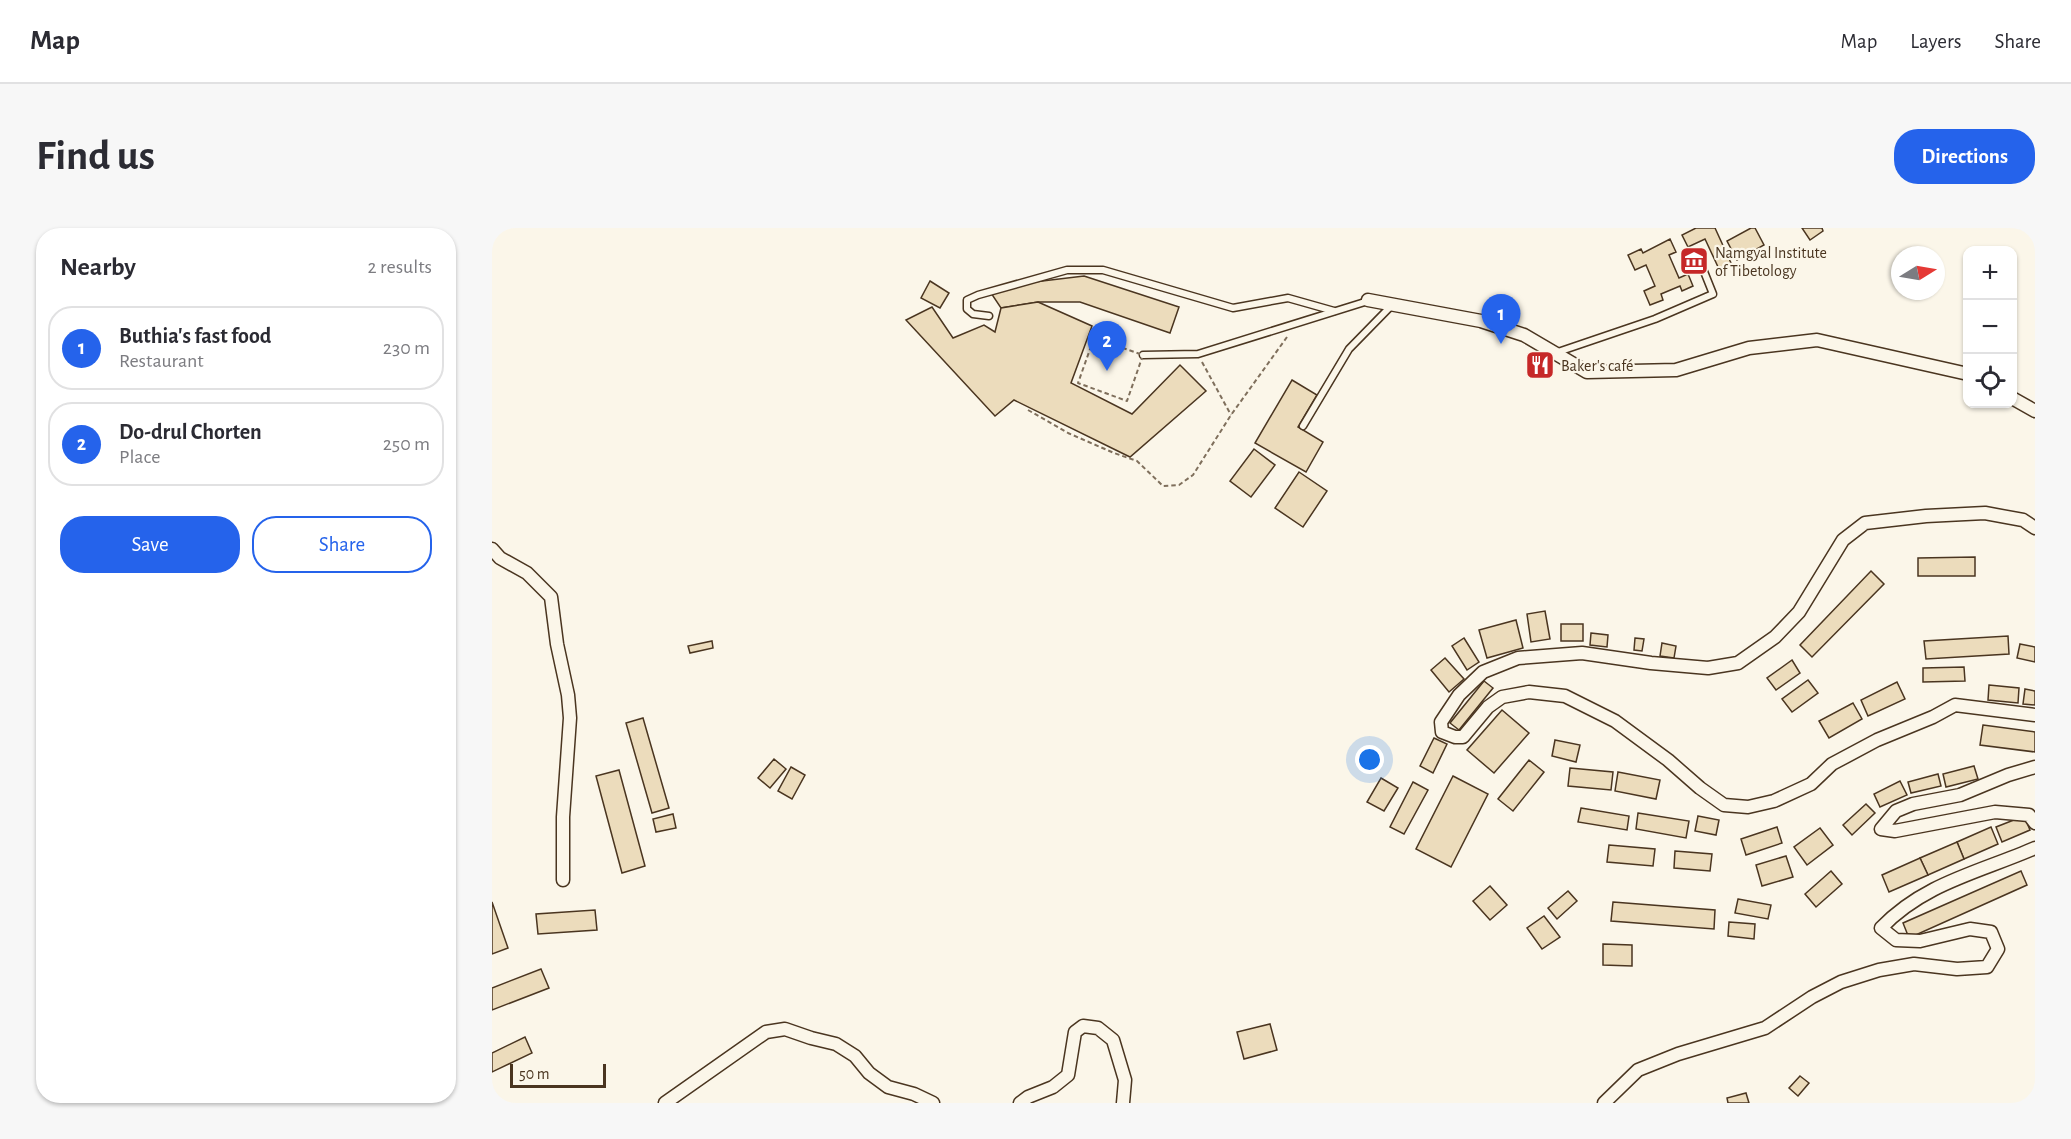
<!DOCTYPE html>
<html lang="en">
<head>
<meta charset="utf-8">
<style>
  :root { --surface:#fff; --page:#f7f7f7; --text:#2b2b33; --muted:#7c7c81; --line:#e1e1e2; --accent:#2563eb }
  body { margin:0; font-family:"Alegreya Sans",sans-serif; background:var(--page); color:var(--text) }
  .controls { position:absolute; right:18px; top:18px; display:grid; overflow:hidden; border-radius:12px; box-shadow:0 2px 4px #0004 }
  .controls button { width:54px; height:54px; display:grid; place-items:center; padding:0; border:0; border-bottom:2px solid var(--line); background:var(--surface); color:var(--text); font:30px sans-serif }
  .compass { position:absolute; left:1399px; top:18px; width:54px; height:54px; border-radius:50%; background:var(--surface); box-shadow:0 2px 4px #0004; rotate:79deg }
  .scale { position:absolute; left:18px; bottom:15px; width:96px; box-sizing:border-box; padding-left:6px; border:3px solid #4a3520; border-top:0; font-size:16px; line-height:21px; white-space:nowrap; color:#4a3520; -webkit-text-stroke:4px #fbf6e9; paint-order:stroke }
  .you { position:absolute; left:878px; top:532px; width:21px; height:21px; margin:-15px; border:4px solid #fff; border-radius:50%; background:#1a73e8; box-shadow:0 0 0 9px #1a73e833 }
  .badge { display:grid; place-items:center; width:39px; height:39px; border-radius:50%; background:var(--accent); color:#fff; font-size:20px; font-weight:700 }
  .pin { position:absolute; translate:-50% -50px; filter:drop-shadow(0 2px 3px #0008) }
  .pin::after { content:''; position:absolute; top:32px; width:21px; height:18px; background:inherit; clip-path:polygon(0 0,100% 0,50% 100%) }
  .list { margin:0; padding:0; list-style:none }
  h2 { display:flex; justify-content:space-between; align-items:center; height:78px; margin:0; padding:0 24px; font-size:26px }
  h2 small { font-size:20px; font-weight:400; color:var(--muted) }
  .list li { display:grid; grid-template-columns:39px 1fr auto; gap:18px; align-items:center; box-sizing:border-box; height:84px; margin:0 12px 12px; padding:0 12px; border:2px solid var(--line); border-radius:24px }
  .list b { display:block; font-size:22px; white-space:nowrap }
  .list p { margin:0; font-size:20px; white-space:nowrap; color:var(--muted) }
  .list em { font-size:20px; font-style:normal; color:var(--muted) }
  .actions { display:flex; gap:12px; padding:18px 24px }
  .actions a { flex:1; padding:14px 0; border:2px solid var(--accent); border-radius:24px; text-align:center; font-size:21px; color:var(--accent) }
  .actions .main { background:var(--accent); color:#fff }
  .icon { flex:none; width:33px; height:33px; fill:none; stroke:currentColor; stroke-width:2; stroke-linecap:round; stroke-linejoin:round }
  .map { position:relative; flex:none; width:1543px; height:875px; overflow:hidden; border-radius:24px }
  header { display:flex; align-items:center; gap:36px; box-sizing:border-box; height:84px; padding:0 30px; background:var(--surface); border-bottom:2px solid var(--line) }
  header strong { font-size:28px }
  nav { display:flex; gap:33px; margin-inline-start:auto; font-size:21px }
  .intro { display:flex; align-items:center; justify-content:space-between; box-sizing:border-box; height:144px; padding:0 36px }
  h1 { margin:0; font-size:42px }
  .button { padding:15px 27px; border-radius:24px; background:var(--accent); color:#fff; font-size:21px; font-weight:700 }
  main { display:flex; gap:36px; padding:0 36px }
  aside { flex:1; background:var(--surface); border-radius:24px; box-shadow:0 2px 4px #0004 }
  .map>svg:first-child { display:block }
  .building { fill:#ecdcbc; stroke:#4a3520; stroke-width:1.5 }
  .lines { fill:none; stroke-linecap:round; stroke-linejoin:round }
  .lane-casing { stroke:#4a3520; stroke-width:9 }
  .street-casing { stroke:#4a3520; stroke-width:15 }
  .path { stroke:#7f6f5c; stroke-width:2; stroke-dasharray:4.5 3; stroke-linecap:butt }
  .lane { stroke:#fbf6e9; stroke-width:6 }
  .street { stroke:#fbf6e9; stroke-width:12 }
  .labels { text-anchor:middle; stroke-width:4.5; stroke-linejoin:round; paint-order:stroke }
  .poi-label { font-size:16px; fill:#4a3520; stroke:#fbf6e9; text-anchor:start }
</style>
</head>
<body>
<header>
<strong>Map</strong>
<nav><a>Map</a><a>Layers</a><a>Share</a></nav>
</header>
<div class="intro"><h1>Find us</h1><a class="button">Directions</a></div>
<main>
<aside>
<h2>Nearby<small>2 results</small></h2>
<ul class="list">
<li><span class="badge">1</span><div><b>Buthia's fast food</b><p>Restaurant</p></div><em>230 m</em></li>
<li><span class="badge">2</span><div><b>Do-drul Chorten</b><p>Place</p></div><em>250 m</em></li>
</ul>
<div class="actions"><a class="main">Save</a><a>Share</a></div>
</aside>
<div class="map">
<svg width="1543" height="875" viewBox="0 0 1543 875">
  <rect width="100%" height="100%" fill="#fbf6e9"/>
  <g class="building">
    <path d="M1204,0h19l16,35 -12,6 -14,-30 -17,8 -6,-12z"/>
    <path d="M1259,0h4l9,17 -27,15 -10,-19z"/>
    <path d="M1310,0h20l1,3 -13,9z"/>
    <path d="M1178,11l6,13 -7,3 10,23 9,-4 5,12 -11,5 -2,-5 -19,8 2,6 -13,5 -6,-14 11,-5 -9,-21 -11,5 -7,-15 13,-6 2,4z"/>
    <path d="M592,48l95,31 -9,26 -90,-31h-42l-37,6 -10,-15 43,-11z"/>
    <path d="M438,53l19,12 -9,15 -19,-10z"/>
    <path d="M546,74l54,24 -21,57 61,31 48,-49 26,26 -76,66 -116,-57 -19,16 -89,-96 26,-13 21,31 31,-13 11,7 6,-24z"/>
    <path d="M800,152l25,15 -19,32 25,15 -17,30 -51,-29z"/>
    <path d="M762,221l21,16 -24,32 -21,-16z"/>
    <path d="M807,244l28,19 -24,36 -28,-19z"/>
    <path d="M1483,329v19h-57v-18z"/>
    <path d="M1379,343l13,13 -72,73 -12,-12z"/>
    <path d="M1053,383l5,28 -19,3 -4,-28z"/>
    <path d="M1024,392l7,28 -36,10 -8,-28z"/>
    <rect x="1069" y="396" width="22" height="17"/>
    <path d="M1099,405l17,2 -1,12 -17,-2z"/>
    <path d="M1516,408l1,18 -83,5 -2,-18z"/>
    <path d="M972,410l15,24 -12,8 -15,-24z"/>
    <path d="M1143,410l9,1 -2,12 -8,-1z"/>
    <path d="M220,413l1,7 -23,5 -2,-7z"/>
    <path d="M1170,415l14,3 -2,12 -14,-2z"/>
    <path d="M1528,416l15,3v15l-18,-4z"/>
    <path d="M953,430l19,21 -15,13 -18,-22z"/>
    <path d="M1300,432l8,13 -24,17 -9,-12z"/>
    <path d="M1472,439l1,14 -42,1v-14z"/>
    <path d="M1316,452l10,13 -26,19 -10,-13z"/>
    <path d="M992,453l9,7 -34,42 -9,-7z"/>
    <path d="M1405,454l8,17 -37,17 -7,-16z"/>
    <path d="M1497,457l30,3 -1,15 -30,-3z"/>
    <path d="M1533,461l10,2v14l-12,-1z"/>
    <path d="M1361,475l9,16 -33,19 -10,-17z"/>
    <path d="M1010,482l27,23 -35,40 -27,-23z"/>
    <path d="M151,490l26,90 -17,5 -26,-90z"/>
    <path d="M1491,497l52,7v20l-55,-7z"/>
    <path d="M942,510l13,6 -14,29 -13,-7z"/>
    <path d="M1063,512l25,5 -4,17 -24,-6z"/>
    <path d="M282,531l12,10 -16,19 -12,-10z"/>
    <path d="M1037,532l15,12 -31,39 -15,-12z"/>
    <path d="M1482,538l4,13 -32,8 -3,-13z"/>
    <path d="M299,539l14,8 -13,24 -14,-8z"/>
    <path d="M1078,540l43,4 -2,18 -43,-4z"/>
    <path d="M127,542l26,96 -23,7 -26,-97z"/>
    <path d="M1126,544l42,8 -4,19 -41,-8z"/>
    <path d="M1446,546l3,12 -30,7 -3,-11z"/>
    <path d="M961,548l35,18 -37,73 -35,-18z"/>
    <path d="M889,550l17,10 -14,23 -17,-9z"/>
    <path d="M1408,553l7,14 -27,12 -6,-13z"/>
    <path d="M921,554l15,8 -24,44 -14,-7z"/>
    <path d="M1374,576l9,9 -23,22 -9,-10z"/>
    <path d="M1089,580l48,8 -2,14 -49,-8z"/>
    <path d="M1146,585l51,8 -3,17 -50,-9z"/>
    <path d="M181,586l3,14 -20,4 -3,-13z"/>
    <path d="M1206,588l21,4 -3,15 -21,-4z"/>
    <path d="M1532,588l6,14 -28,12 -6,-15z"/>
    <path d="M1285,599l5,16 -36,12 -5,-16z"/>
    <path d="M1499,599l7,17 -34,15 -7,-17z"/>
    <path d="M1328,600l13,17 -26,20 -13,-18z"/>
    <path d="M1465,614l7,17 -36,16 -8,-17z"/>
    <path d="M1117,617l46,4 -2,17 -46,-4z"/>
    <path d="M1183,623l37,3 -2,17 -36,-3z"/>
    <path d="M1294,628l7,21 -31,9 -6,-21z"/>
    <path d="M1428,630l8,17 -39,17 -7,-17z"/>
    <path d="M1339,643l11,13 -26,23 -11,-13z"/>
    <path d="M1529,643l6,14 -118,53 -6,-15z"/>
    <path d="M998,658l17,19 -17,15 -17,-19z"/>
    <path d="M1076,663l9,10 -20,18 -9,-11z"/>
    <path d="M1246,671l33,6 -3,14 -33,-6z"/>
    <path d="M0,674l16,46 -16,6z"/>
    <path d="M1121,674l102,8 -1,19 -103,-8z"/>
    <path d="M103,682l2,20 -59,4 -2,-20z"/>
    <path d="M1052,688l16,21 -18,12 -15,-21z"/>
    <path d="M1237,694l26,2 -1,15 -26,-3z"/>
    <path d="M1111,716l29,1v21l-29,-1z"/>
    <path d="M49,741l8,19 -57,22v-22z"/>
    <path d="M778,796l7,26 -33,9 -7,-27z"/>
    <path d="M33,809l7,16 -40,19v-19z"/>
    <path d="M1308,848l9,7 -11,13 -9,-8z"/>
    <path d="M1254,865l3,10h-21l-1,-5z"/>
  </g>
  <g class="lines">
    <g class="lane-casing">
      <g id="lane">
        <path d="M497,88l-16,-2 -6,-5v-9l11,-5 89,-25h36l130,38 55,-10 46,13"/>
        <path d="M1063,125l100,-34 58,-25 -10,-25"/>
        <path d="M651,127l55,-1 170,-53"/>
        <path d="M811,198l46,-77 44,-45"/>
      </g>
    </g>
    <g class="street-casing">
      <g id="street">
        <path d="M876,72l113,21 43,14 63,37 89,-2 73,-22 68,-8 151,34"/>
        <path d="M1520,170l23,13"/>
        <path d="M1543,300l-12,-8 -38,-7 -59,3 -61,7 -22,17 -44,72 -24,25 -37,26 -30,5 -57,-5 -69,-10 -64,5 -35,14 -24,23 -18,27 1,10 13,5h8l25,-30 14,-10 27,-5 36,4 50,25 53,39 32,28 24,17 24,2 26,-6 37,-17 21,-20 45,-24 56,-23 22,-12 80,10"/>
        <path d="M0,321l8,9 27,15 24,24 6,47 11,51 2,23 -7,99v63"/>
        <path d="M1543,539l-27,8 -48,20 -47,9 -17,7 -15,18 14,2 100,-19 34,3 6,8"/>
        <path d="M173,875l101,-71 19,-3 26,9 25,6 19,12 14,17 19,14 26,7 19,9"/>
        <path d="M528,875l8,-6 25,-10 15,-12 7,-43 8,-6 15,2 15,12 12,40 -2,23"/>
        <path d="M1112,875l34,-33 40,-16 87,-26 47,-31 29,-15 38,-12 35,-6 43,5 30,-2 11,-18 -7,-17 -21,-3 -50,12 -24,-1 -15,-12c43,-45 99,-56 154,-80"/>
      </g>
    </g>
    <g class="path">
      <path d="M602,110l49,17 -16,46 -49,-18z"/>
      <path d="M710,134l29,53"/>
      <path d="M536,182l40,23 46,20 23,8 26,25 16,-1 14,-10 38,-60 56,-78"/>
    </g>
    <use href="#lane" class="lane"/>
    <use href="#street" class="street"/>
  </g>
  <defs>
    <g id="museum-square" transform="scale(1.5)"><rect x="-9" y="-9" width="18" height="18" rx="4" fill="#c62828" stroke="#fbf6e9"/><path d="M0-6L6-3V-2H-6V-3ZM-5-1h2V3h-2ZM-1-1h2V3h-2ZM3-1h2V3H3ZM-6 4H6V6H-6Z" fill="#fff"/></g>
    <g id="restaurant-square" transform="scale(1.5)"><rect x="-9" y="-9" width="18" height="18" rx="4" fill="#c62828" stroke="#fbf6e9"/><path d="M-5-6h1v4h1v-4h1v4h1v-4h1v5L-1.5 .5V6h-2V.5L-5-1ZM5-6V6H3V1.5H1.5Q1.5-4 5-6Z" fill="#fff"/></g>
  </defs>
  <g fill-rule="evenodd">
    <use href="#museum-square" x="1202" y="33"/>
    <use href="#restaurant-square" x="1048" y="137"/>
  </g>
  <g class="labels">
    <g class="poi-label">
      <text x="1223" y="30">Namgyal Institute<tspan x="1223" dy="18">of Tibetology</tspan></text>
      <text x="1069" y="143">Baker's café</text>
    </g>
  </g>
</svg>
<div class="controls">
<button>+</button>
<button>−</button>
<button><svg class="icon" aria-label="locate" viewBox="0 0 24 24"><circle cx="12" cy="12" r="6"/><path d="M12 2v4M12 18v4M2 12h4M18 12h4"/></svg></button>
</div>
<svg class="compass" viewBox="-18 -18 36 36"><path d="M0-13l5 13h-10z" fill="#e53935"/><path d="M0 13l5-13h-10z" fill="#7c7c81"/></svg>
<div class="scale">50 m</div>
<div class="you"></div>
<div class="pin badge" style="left:1009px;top:116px">1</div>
<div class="pin badge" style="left:615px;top:143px">2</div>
</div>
</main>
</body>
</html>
